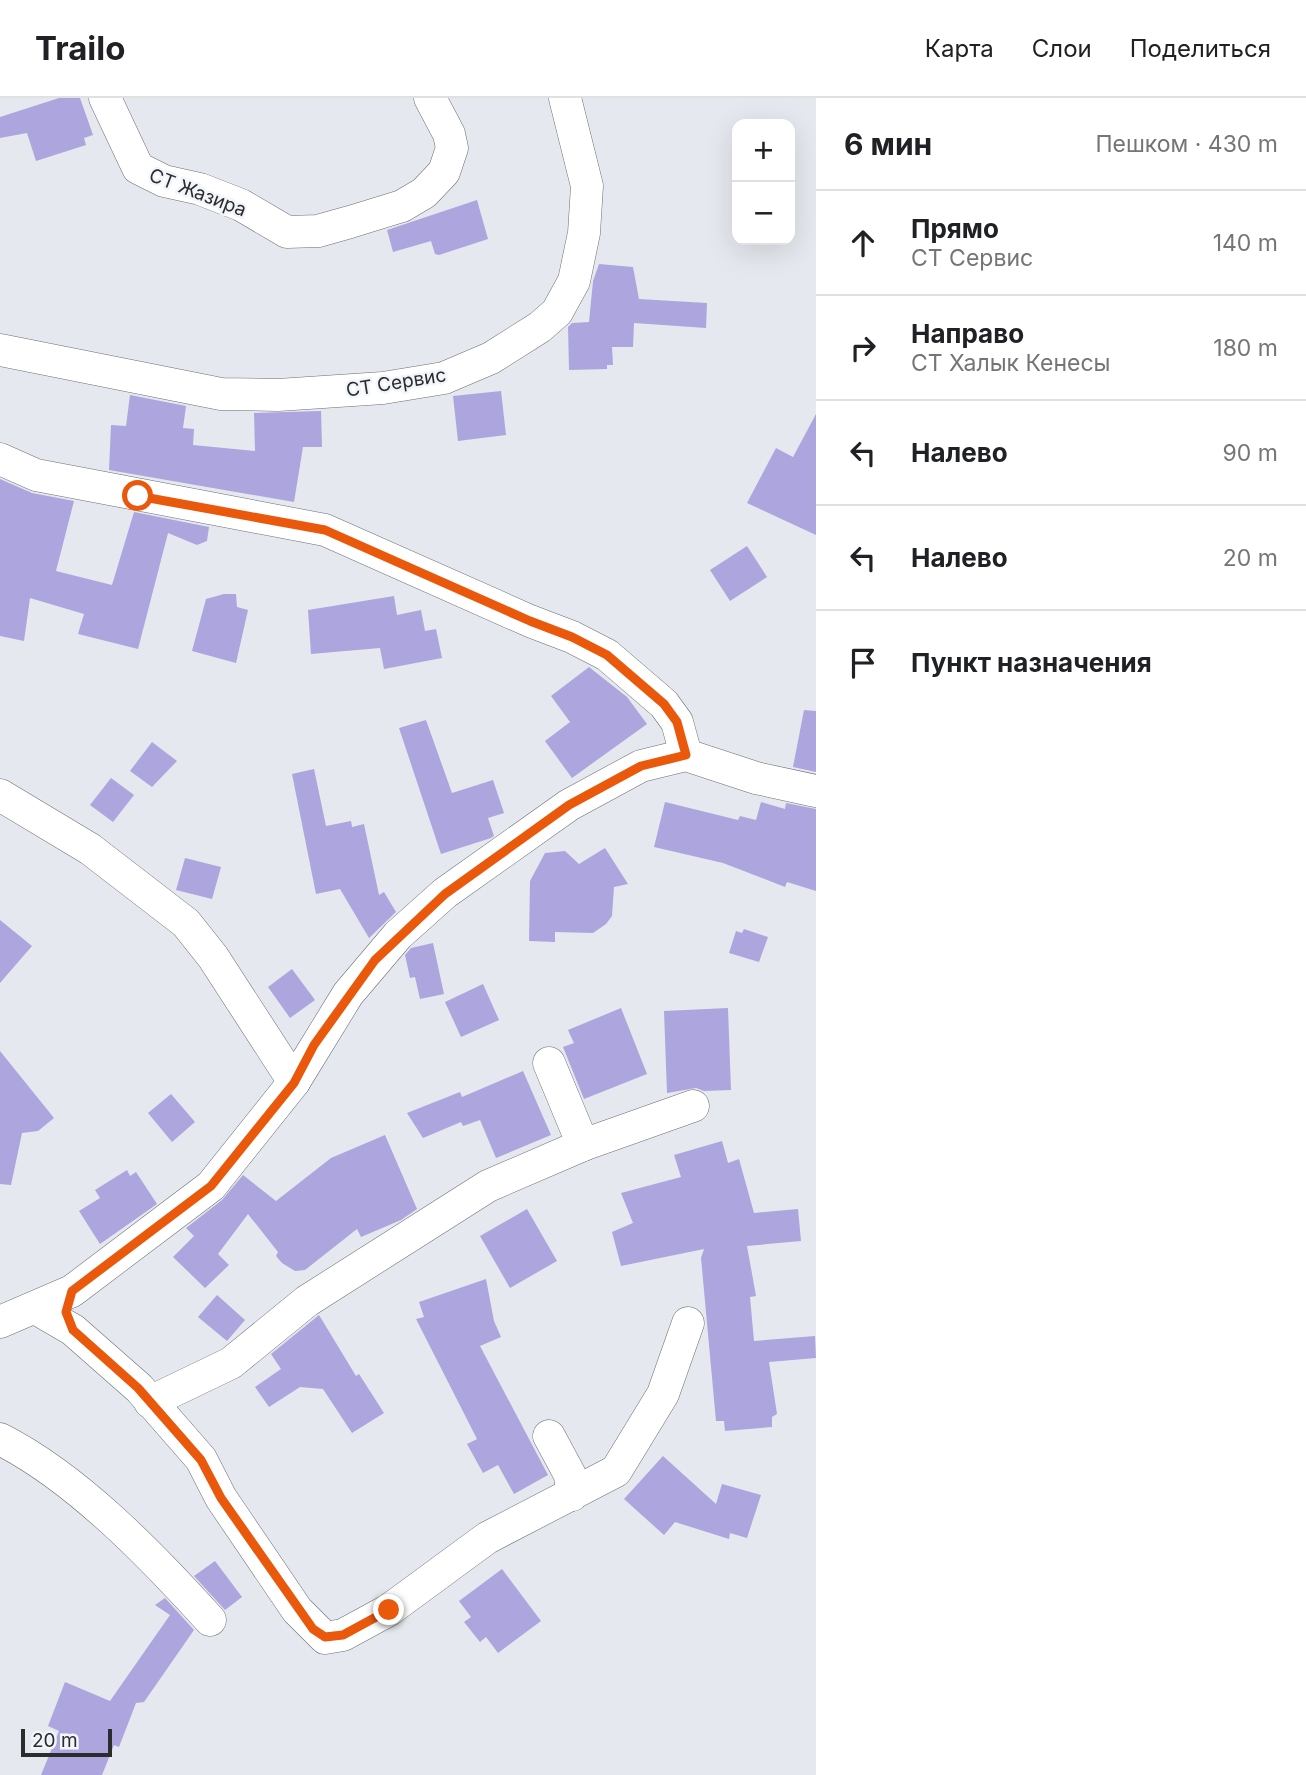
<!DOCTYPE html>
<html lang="ru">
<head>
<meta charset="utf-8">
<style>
  :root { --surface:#fff; --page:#f2f2f2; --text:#202124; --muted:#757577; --line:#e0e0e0 }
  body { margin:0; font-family:Inter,sans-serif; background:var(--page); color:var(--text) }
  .controls { position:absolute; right:21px; top:21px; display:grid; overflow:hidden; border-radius:14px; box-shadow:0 7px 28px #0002 }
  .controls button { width:63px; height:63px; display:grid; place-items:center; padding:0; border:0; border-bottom:2px solid var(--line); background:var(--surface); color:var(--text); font:35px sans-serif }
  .scale { position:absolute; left:21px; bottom:18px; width:91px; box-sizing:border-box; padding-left:7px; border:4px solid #2b2c2e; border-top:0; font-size:19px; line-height:24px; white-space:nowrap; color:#2b2c2e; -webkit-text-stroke:5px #f2f6fb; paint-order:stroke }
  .stop { position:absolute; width:21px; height:21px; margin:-16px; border:5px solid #ea580c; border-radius:50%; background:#fff }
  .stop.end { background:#ea580c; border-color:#fff; box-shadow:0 2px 7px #0008 }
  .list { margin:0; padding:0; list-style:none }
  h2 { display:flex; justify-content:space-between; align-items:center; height:91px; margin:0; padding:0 28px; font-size:30px }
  h2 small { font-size:23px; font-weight:400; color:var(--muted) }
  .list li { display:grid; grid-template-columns:46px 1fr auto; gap:21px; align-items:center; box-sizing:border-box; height:105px; padding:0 28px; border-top:2px solid var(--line) }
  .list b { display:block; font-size:26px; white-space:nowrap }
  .list p { margin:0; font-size:23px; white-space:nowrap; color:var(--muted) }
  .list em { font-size:23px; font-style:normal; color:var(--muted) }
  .icon { flex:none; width:38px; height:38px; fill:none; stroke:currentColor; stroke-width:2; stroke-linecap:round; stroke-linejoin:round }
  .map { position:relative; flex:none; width:816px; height:1677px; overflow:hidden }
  header { display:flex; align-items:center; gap:42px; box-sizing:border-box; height:98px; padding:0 35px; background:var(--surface); border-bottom:2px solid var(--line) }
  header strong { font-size:33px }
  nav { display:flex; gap:38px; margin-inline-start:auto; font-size:24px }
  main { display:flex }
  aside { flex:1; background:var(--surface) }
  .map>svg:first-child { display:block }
  .building { fill:#ada5de }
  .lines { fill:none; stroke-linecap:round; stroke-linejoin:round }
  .minor-casing { stroke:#6c6e73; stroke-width:33 }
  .minor { stroke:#fff; stroke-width:32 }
  .route { stroke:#ea580c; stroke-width:9 }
  .labels { text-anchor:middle; stroke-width:5; stroke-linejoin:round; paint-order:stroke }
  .street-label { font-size:19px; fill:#2b2c2e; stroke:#f2f6fb }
</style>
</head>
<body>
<header>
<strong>Trailo</strong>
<nav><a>Карта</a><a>Слои</a><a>Поделиться</a></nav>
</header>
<main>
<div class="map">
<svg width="816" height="1677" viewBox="0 0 816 1677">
  <rect width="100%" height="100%" fill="#e5e8ee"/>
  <g class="building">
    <path d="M59,0h21l13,37 -9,3 2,7 -50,16 -9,-28 -27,5v-21z"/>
    <path d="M477,102l11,39 -49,16 -4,-1 -4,-13 -38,11 -6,-22z"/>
    <path d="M599,166l34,3 6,32 68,4 -1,25 -72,-5 -1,24h-21l1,18h-6v4l-38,1 -1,-43 4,-4 17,-1 4,-41z"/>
    <path d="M501,293l5,44 -48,6 -5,-45z"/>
    <path d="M130,297l56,11 -3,22 11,1 -1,16 62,6 -1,-38 67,-2 1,36h-19l-9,55 -185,-32 2,-45 15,1z"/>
    <path d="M816,316v121l-69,-32 29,-55 17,9z"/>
    <path d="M0,381l32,14 42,8 -18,70 56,14 22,-73 75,15 -2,14 -10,4 -29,-12 -30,116 -60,-15 6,-20 -54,-16 -6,43 -24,-5z"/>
    <path d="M747,448l20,31 -37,24 -20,-31z"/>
    <path d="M224,496h12l1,13 11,3 -12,53 -44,-12 14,-52z"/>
    <path d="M394,498l3,19 24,-5 4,21 11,-2 6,29 -58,11 -4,-21 -69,6 -3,-44z"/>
    <path d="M589,569l38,30 20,27 -75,54 -27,-37 25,-19 -19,-26z"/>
    <path d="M804,612l12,1v61l-23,-5z"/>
    <path d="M426,622l26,73 41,-13 11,33 -16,5 6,18 -3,2 -50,16 -42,-126z"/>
    <path d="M152,644l25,19 -25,26 -22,-16z"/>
    <path d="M314,671l12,57 25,-5 1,6 12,-3 15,71 5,-3 12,20 -27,26 -29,-49 -24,5 -24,-120z"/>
    <path d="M111,680l23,17 -21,27 -23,-17z"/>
    <path d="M665,704l73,18 2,-4 16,4 5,-18 24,7 1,-6 30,6v82l-29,-9 -2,5 -62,-24 -69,-16z"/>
    <path d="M605,750l23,36 -14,3 -2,29 -6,8 -13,9 -38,-1v10l-26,-1 1,-60 15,-28 20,-2 14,13z"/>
    <path d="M185,760l36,9 -9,32 -36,-9z"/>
    <path d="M0,822l32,26 -32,37z"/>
    <path d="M744,831l24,8 -9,25 -30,-9 7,-22 6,2z"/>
    <path d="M433,845l11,51 -24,5 -5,-22 -5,1 -5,-23 6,-7z"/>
    <path d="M292,871l23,31 -25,18 -22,-31z"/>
    <path d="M483,886l16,36 -38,17 -16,-35z"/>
    <path d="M621,910l26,66 -63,25 -21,-52 11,-4 -6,-13z"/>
    <path d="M728,910l3,82 -27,1 -8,-3 -29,5 -3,-82z"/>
    <path d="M0,953l54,67 -16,13 -16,2 -11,52 -11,-1z"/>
    <path d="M523,973l28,64 -55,23 -16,-38 -17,6 -2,-4 -38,16 -16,-25 53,-21 2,5z"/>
    <path d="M171,996l24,28 -23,20 -24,-29z"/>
    <path d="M385,1037l32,74 -16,11 -40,17 -4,-8 -52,41 -10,1 -13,-8 -6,-7 2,-4 -30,-38 -30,40 11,11 -24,23 -32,-31 21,-21 -8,-8 36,-28 21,-25 33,26 55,-43z"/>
    <path d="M722,1043l6,22 11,-4 15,54 44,-4 3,32 -54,5 9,50 -6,1 4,44 61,-5 1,22 -47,4 8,52 -5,3v10l-47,4 -1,-10h-8l-15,-163 3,-9 -83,17 -9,-34 21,-9 -12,-30 60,-16 -7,-22z"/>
    <path d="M127,1072l3,6 6,-4 21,32 -57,40 -21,-33 21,-13 -5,-8z"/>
    <path d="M527,1111l30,52 -47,27 -30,-52z"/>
    <path d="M486,1181l8,42 7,16 -21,9 68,129 -34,19 -16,-29 -15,8 -16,-29 10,-5 -61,-120 8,-2 -5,-15z"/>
    <path d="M217,1197l28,25 -18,21 -29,-24z"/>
    <path d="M319,1217l37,61 3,-2 25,39 -32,20 -29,-44 -23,-2 -31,20 -14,-20 26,-18 -10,-15z"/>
    <path d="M663,1358l53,48 6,-20 39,11 -14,43 -17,-5 -1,6 -54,-17 -11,13 -40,-36z"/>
    <path d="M215,1463l27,36 -17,13 -31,-34z"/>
    <path d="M502,1471l39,52 -43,32 -12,-16 -6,5 -16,-20 7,-5 -12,-16z"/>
    <path d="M165,1500l29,32 -50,72 -8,1 -17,44 -5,-2 -12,30h-61l18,-44 -11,-5 17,-44 45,19 60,-86 -15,-10z"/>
  </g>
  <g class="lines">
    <g class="minor-casing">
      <g id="minor">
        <path d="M105,0l33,70 26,13 36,8 41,16 46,27 31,-1 32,-9 52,-16 22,-13 20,-21 8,-24 -3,-14 -19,-36"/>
        <path d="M0,252l221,44 57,1 105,-7 61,-10 47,-20 49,-31 17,-15 17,-31 10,-48 3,-47 -22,-88"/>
        <path d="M0,361l36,16 289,55 205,91 42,16 35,18 57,49 13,18 9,33"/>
        <path d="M0,697l90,54 96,74 27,34 81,125"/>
        <path d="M549,965l34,82"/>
        <path d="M37,1211l36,21 66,58 62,71 20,39 76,112 28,28 18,-3 46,-25 98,-72 129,-67 47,-77 25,-71"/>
        <path d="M0,1224l72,-31 139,-105 83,-104 54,-88 50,-59 47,-42 124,-88 72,-39 45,-11 70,23 60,13"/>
        <path d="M150,1304l81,-39 76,-62 181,-115 95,-41 110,-39"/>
        <path d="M549,1338l21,39 2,20"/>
        <path d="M0,1341c77,39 152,117 210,181"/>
      </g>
    </g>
    <use href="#minor" class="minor"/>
  </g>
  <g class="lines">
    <path class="route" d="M138,398l187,34 205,91 42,16 35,18 57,49 13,18 9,33 -45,11 -72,39 -124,89 -70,66 -61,85 -20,38 -83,103 -139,105 -6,21 7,18 65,58 63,72 20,38 92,131 12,8 18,-2 46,-25"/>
  </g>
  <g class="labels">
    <g class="street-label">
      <text transform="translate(198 94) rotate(21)" y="7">СТ Жазира</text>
      <text transform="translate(396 284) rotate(-9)" y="7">СТ Сервис</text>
    </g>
  </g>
</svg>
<div class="controls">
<button>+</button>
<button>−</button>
</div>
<div class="scale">20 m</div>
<div class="stop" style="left:138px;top:398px"></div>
<div class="stop end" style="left:389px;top:1512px"></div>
</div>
<aside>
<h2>6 мин<small>Пешком · 430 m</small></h2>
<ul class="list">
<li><svg class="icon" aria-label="ahead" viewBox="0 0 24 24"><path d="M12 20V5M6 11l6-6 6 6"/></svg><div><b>Прямо</b><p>СТ Сервис</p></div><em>140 m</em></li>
<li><svg class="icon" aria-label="right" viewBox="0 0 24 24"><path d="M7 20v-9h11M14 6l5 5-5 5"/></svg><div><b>Направо</b><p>СТ Халык Кенесы</p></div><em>180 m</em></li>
<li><svg class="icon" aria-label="left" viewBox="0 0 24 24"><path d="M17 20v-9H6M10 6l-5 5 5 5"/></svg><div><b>Налево</b></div><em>90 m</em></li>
<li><svg class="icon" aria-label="left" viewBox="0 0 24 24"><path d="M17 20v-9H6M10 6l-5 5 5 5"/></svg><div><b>Налево</b></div><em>20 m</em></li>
<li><svg class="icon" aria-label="arrive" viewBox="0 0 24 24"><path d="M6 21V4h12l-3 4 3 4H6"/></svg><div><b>Пункт назначения</b></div></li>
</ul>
</aside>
</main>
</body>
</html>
